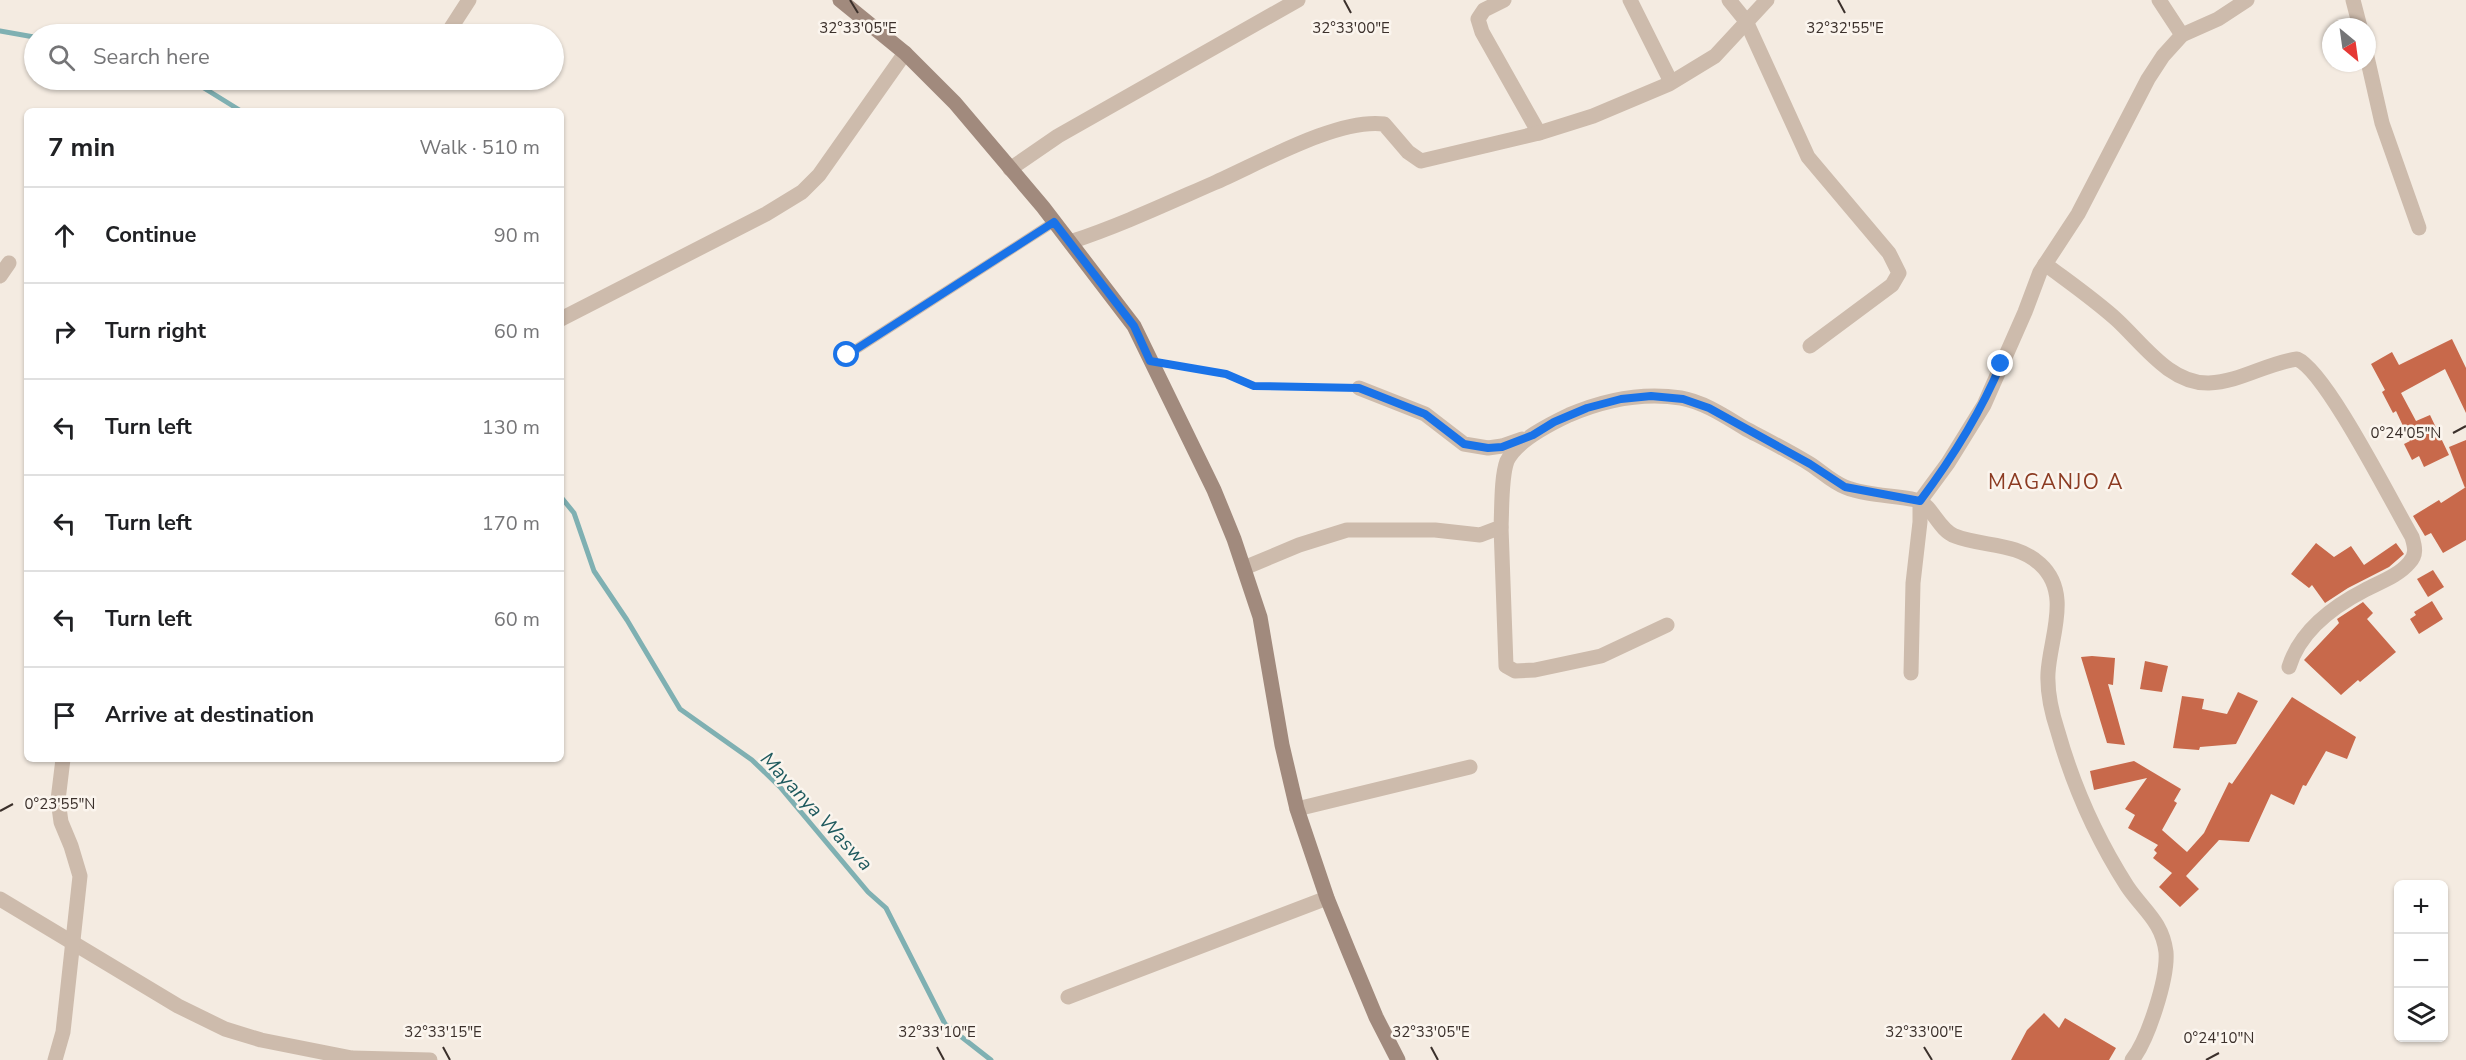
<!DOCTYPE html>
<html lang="en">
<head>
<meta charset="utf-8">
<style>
  :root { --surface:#fff; --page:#f6f6f6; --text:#202124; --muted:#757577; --line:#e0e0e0 }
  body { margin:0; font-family:"Nunito Sans",sans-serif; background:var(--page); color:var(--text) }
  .controls { position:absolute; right:18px; bottom:18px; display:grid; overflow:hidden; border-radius:9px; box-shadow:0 2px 4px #0004 }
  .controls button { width:54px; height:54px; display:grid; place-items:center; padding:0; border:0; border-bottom:2px solid var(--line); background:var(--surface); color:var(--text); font:30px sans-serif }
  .compass { position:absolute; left:2322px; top:18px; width:54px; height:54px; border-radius:50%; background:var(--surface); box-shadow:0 2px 4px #0004; rotate:151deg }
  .stop { position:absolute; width:18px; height:18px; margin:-14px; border:4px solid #1a73e8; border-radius:50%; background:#fff }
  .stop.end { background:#1a73e8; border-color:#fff; box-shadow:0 2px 6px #0008 }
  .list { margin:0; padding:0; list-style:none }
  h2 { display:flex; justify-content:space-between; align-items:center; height:78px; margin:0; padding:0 24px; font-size:26px }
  h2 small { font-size:20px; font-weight:400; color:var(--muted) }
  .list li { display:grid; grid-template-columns:39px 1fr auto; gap:18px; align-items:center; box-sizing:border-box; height:96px; padding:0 24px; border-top:2px solid var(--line) }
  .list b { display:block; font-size:22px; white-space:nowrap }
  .list em { font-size:20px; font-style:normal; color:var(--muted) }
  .icon { flex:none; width:33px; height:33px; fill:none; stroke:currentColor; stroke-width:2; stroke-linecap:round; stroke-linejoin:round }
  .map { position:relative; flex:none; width:2466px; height:1060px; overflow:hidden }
  .search { position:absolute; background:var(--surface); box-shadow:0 2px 4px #0004; left:24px; top:24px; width:540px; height:66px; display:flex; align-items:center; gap:15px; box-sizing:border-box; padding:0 21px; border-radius:33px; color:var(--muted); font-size:22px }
  .panel { position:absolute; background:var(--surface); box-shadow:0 2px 4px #0004; left:24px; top:108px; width:540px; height:654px; border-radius:9px }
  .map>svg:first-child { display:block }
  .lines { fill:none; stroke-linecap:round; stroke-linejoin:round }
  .stream { stroke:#7fb0b2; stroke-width:5 }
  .building { fill:#c8694b }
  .path { stroke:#b9a596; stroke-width:3; stroke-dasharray:3 3; stroke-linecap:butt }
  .lane { stroke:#cdbbac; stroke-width:10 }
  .street { stroke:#cdbbac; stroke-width:15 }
  .secondary { stroke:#a18a7d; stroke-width:15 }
  .route { stroke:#1a73e8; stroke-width:8 }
  .ticks { fill:none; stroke:#3b302b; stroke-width:2 }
  .labels { text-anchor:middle; stroke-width:5; stroke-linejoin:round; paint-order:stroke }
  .water-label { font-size:20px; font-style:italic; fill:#1f5a5e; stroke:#fbf5ee }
  .quarter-label { font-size:21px; letter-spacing:1.5px; fill:#8c3b22; stroke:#fbf5ee }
  .ticks-label { font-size:15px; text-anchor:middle; fill:#3b302b; stroke:#fbf5ee; stroke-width:5; stroke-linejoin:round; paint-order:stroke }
</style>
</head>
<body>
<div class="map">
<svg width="2466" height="1060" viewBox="0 0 2466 1060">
  <rect width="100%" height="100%" fill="#f4ebe1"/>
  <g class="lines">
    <g class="stream">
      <path d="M0,31l34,6"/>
      <path d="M63,34l17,-5 21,5"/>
      <path d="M191,80l50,31"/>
      <path d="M561,497l13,16 20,58 33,49 53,89 72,51 28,27 88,105 18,16 59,116 46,36"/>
    </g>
  </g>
  <g class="building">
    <path d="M2452,339l14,29v45l-21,-44 -44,24 15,28 14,-6 19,40 -25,12 -5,-11 -7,4 -8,-16 6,-3 -14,-30 -3,2 -11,-21 3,-2 -14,-26 21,-12 7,13z"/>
    <path d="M2466,440v47l-1,1 -16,-41z"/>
    <path d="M2466,487v53l-23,13 -12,-20 -6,3 -12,-20 26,-16 2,3z"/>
    <path d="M2316,543l18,14 17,-11 13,19 32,-22 8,11 -15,13 -41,21 -23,15 -13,-18 -3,3 -18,-14z"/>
    <path d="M2433,570l11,17 -16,10 -11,-18z"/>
    <path d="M2432,601l11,18 -24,15 -9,-15 6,-4 -2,-3z"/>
    <path d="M2363,602l10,11 -6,6 29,33 -36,30 -2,-2 -17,15 -37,-35 35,-37 -2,-4z"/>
    <path d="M2092,656l23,2 -2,27 -5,-1 17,61 -18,-2 -26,-86z"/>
    <path d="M2145,661l23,5 -6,26 -22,-3z"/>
    <path d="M2238,692l20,9 -22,43 -36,3 -1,3 -26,-2 9,-52 22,3 -2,10 25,5z"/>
    <path d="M2292,697l64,40 -9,22 -21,-8 -20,35 -3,-1 -9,20 -23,-11 -22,48 -30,-2 -33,36 13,13 -19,18 -21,-20 13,-14 -19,-15 4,-5 -3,-3 4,-5 -30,-17 7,-13 -10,-6 22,-31 -53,12 -4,-19 44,-10 47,28 -7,12 3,2 -15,27 25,22 17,-19 25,-51 3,2z"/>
    <path d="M2044,1013l15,15 6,-10 51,30 -7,12h-98l16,-30z"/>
  </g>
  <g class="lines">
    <path class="path" d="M1170,365l56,9 28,12 89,1"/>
    <path class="lane" d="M847,355l207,-133"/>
    <g class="street">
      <path d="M1504,0l-20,10 -6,9 4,13 57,101"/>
      <path d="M1630,0l41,82"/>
      <path d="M1729,0l17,21 62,136 81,96 10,20 -7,12 -82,61"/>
      <path d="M2353,0l7,27"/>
      <path d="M447,34l22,-34"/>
      <path d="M2182,35l36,-16 29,-19"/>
      <path d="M2367,57l15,66 37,105"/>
      <path d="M1010,169l48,-33 240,-136"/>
      <path d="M1070,242c49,-16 96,-38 144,-59 44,-19 123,-65 170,-59l24,28 13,9 118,-28 54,-17 76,-32 46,-28 52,-56"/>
      <path d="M2045,264c24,18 50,36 72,56 26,24 53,64 92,63 31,-1 58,-20 88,-24 29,12 95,144 115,178 3,10 5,18 -3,26 -11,13 -29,19 -44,27 -33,17 -65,41 -76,77"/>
      <path d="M0,276l9,-13"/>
      <path d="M561,319l205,-105 36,-22 17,-17 86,-122"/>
      <path d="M1359,388l66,26 39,30 24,4 14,-2 20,-7"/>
      <path d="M1501,527l5,139 9,5 20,-1 66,-14 66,-31"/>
      <path d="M1244,568l55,-23 48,-15h88l45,5 21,-8c1,-18 0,-50 6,-66 9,-20 43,-37 62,-46 35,-15 74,-23 112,-17 23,4 45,19 65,31 21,11 43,22 64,35 11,7 22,18 35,23 22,9 48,8 71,13 16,4 22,30 39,36 28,11 61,6 85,28 32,29 10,73 8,109 -1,19 4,41 10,59 15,53 39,107 69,154 16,24 35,35 39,66 2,26 -18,88 -34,108"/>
      <path d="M1911,673l2,-90 7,-61v-21l28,-38 36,-58 41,-93 15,-40 38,-58 70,-135 15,-23 19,-21 -23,-35"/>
      <path d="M1297,809l173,-42"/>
      <path d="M0,899l178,107 47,23 36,11 91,18 78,2"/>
      <path d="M1068,997l259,-99"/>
      <path d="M55,1060l8,-28 17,-156 -9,-30 -10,-24 -3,-22 5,-41"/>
    </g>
    <path class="secondary" d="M840,0l65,53 50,50 88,104 91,119 80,164 20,49 26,78 22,128 15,64 30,89 22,54 27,65 22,43"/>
  </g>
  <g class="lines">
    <path class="route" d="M847,355l207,-133 80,104 16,35 76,13 28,12 105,2 66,26 39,30 24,4 14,-1 31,-12 21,-13 33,-14 34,-9 30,-3 32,3 26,9 101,56 35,23 75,14c33,-44 60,-87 81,-137"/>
  </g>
  <path class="ticks" d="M850,0l8,13M1344,0l7,13M1838,0l7,13M2453,433l13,-7M0,811l13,-7M443,1047l7,13M937,1047l7,13M1431,1047l7,13M1924,1047l8,13M2206,1060l13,-7"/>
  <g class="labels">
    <g class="water-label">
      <text transform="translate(817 811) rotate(47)" y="7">Mayanya Waswa</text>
    </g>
    <g class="quarter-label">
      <text x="2056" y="489">MAGANJO A</text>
    </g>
  </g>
  <g class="ticks-label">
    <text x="858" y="33">32°33'05"E</text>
    <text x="1351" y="33">32°33'00"E</text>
    <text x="1845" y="33">32°32'55"E</text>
    <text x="2406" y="438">0°24'05"N</text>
    <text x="60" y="809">0°23'55"N</text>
    <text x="443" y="1037">32°33'15"E</text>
    <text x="937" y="1037">32°33'10"E</text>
    <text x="1431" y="1037">32°33'05"E</text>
    <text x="1924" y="1037">32°33'00"E</text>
    <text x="2219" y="1043">0°24'10"N</text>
  </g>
</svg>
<div class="controls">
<button>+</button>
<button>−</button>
<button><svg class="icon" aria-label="layers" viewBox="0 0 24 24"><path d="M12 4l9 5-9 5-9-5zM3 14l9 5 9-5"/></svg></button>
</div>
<svg class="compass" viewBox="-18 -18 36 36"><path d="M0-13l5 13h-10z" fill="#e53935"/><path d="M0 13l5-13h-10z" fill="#757577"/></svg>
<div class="stop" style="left:847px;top:355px"></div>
<div class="stop end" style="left:2001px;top:364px"></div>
<div class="search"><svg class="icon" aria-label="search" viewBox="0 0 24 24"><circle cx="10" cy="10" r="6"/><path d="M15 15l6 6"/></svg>Search here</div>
<section class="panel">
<h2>7 min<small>Walk · 510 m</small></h2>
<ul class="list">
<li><svg class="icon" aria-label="ahead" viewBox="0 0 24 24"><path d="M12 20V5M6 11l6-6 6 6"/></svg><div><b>Continue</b></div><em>90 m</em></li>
<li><svg class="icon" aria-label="right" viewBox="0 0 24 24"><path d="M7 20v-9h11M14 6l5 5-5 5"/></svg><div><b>Turn right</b></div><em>60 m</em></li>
<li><svg class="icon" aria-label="left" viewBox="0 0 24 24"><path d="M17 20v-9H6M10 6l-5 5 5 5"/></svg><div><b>Turn left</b></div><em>130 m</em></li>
<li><svg class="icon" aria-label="left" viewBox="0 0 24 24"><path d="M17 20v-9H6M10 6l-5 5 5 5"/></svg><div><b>Turn left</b></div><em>170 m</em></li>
<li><svg class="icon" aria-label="left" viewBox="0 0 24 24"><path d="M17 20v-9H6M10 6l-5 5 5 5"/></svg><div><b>Turn left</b></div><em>60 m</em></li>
<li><svg class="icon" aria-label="arrive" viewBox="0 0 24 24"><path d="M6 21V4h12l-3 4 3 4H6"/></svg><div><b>Arrive at destination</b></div></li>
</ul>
</section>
</div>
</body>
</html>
